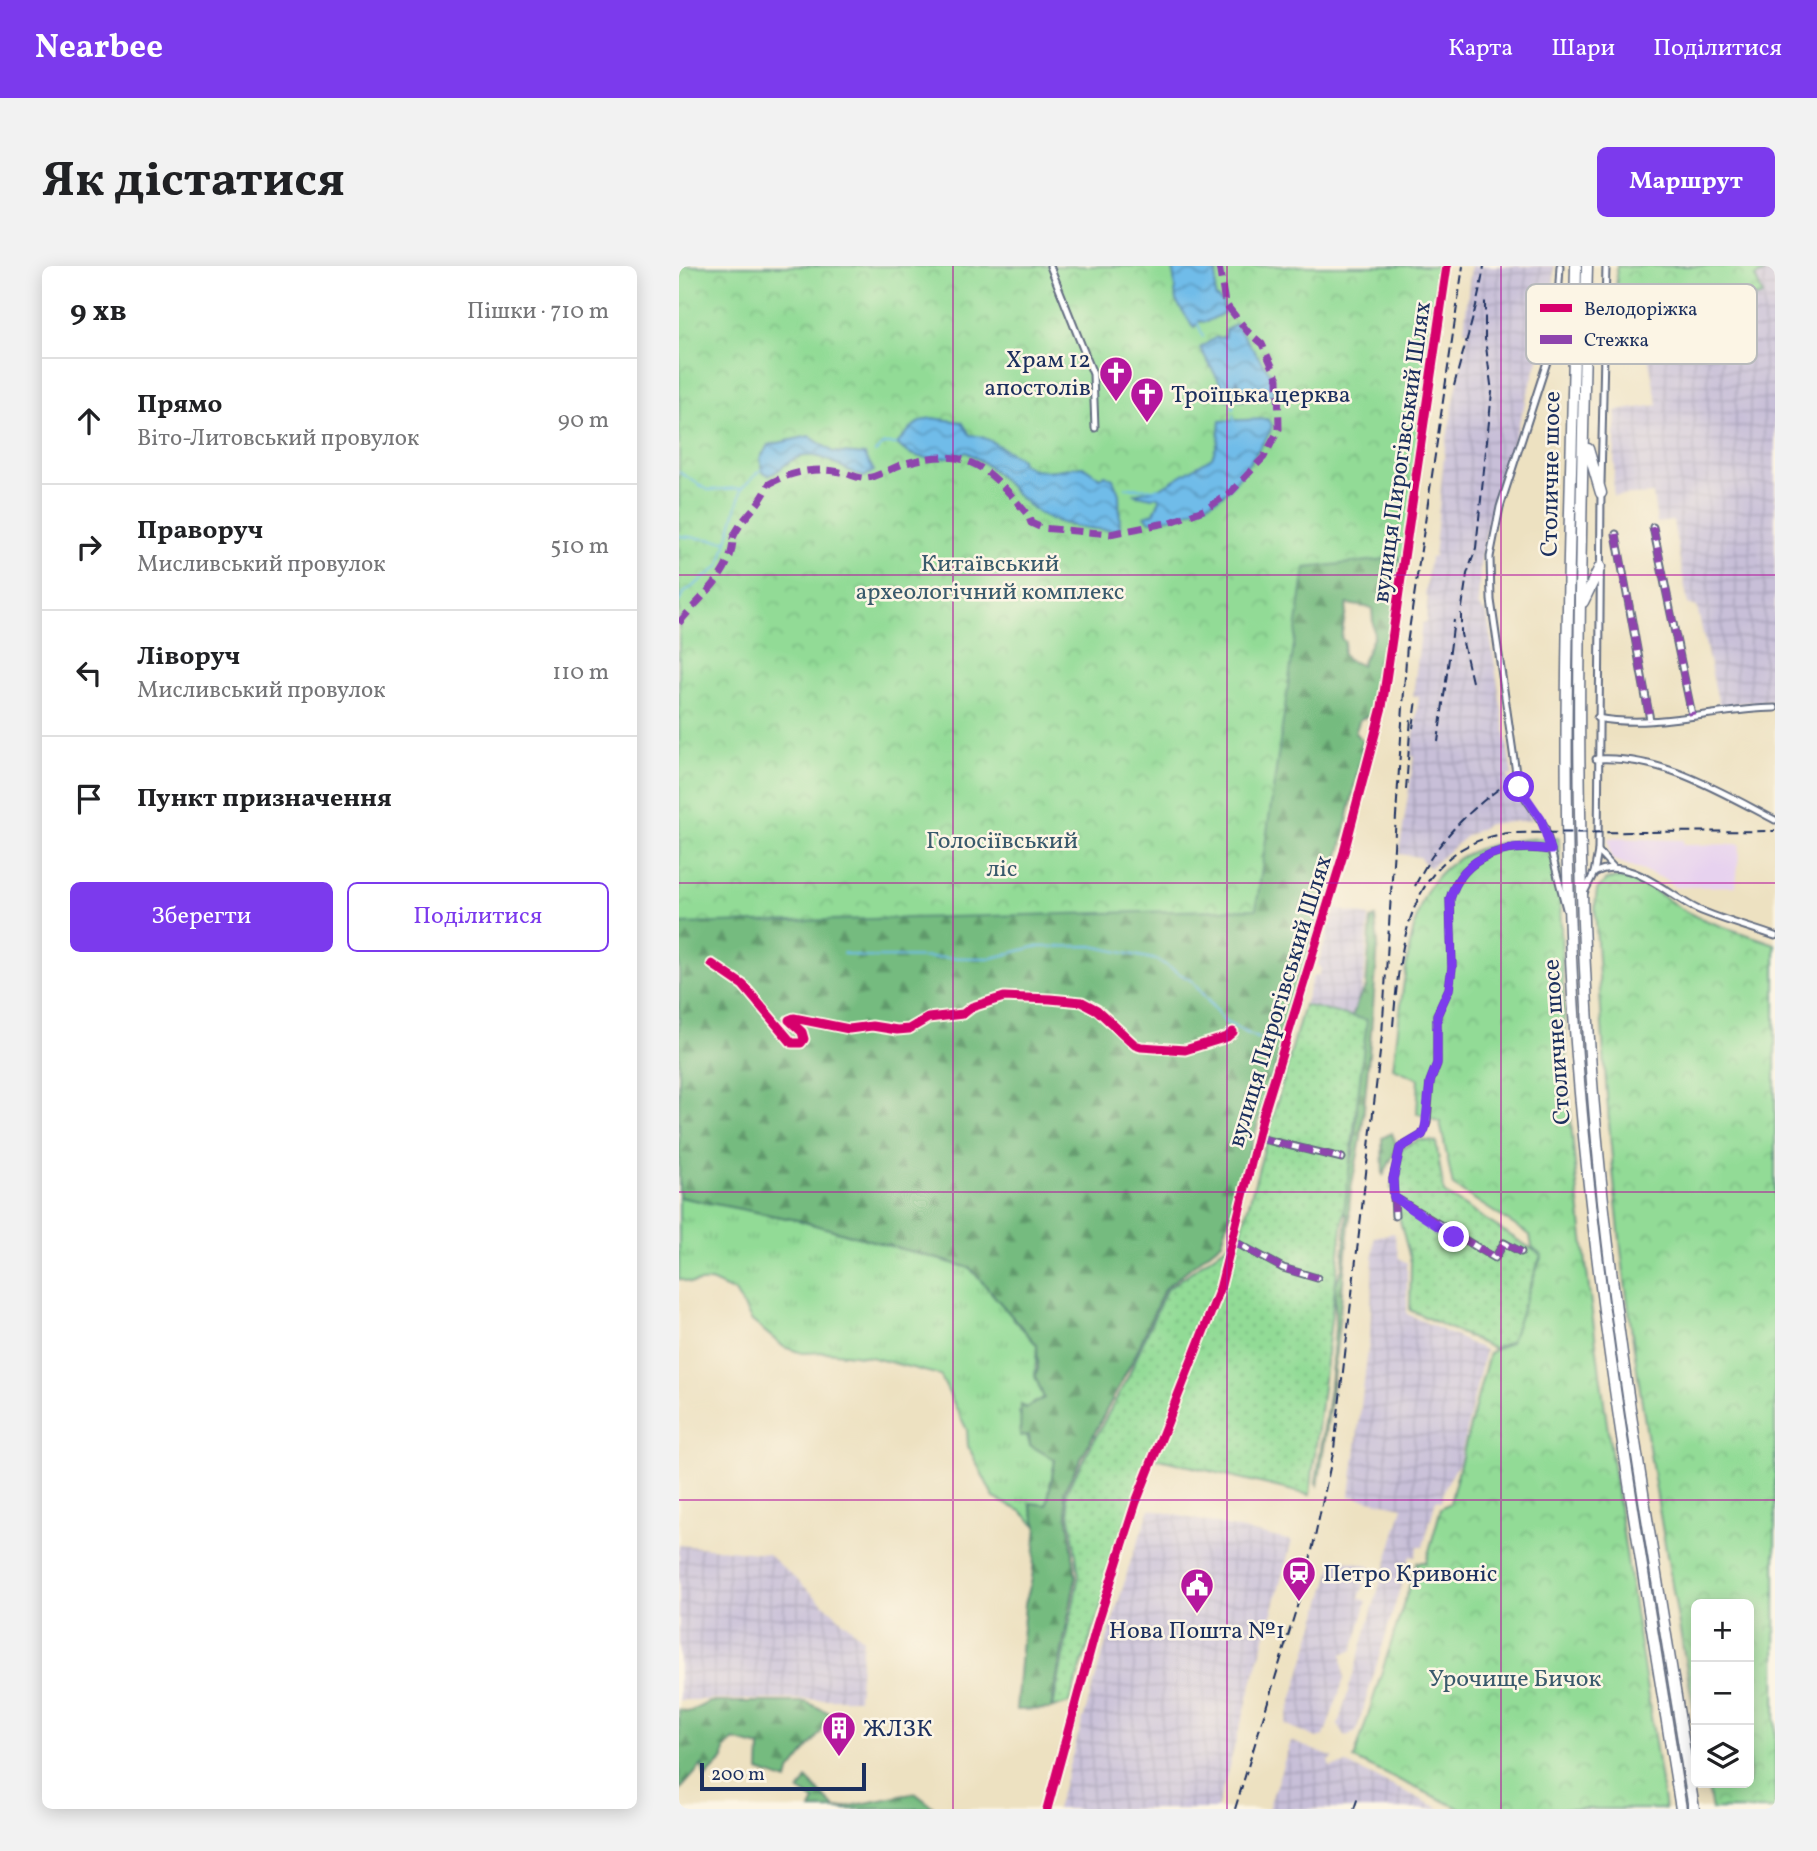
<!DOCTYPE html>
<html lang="uk">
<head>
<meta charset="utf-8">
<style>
  :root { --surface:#fff; --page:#f2f2f2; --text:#202124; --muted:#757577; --line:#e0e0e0; --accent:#7c3aed }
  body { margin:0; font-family:Vollkorn,serif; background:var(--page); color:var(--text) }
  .controls { position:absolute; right:21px; bottom:21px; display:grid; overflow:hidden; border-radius:10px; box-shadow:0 4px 18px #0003 }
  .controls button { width:63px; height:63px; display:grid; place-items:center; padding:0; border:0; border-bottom:2px solid var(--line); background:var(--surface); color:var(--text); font:35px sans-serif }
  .scale { position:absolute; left:21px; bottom:18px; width:166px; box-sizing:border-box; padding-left:7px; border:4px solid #1b2f5e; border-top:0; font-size:19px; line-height:24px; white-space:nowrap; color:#1b2f5e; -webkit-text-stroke:5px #fcf5e5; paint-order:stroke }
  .stop { position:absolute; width:21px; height:21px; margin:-16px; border:5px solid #7c3aed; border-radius:50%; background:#fff }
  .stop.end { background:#7c3aed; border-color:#fff; box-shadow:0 2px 7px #0008 }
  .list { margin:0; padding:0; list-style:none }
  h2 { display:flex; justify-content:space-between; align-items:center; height:91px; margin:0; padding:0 28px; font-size:30px }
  h2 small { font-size:23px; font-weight:400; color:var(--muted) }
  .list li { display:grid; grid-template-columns:46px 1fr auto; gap:21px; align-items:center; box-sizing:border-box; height:126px; padding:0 28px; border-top:2px solid var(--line) }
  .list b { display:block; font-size:26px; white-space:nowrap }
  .list p { margin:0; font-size:23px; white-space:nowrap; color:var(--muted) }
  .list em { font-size:23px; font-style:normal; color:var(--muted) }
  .actions { display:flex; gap:14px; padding:21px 28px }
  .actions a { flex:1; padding:16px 0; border:2px solid var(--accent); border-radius:10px; text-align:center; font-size:24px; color:var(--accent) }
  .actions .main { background:var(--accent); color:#fff }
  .icon { flex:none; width:38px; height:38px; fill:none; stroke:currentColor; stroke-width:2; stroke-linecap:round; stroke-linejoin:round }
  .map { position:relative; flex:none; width:1096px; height:1543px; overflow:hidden; border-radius:10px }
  header { display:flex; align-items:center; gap:42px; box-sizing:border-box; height:98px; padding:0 35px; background:var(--accent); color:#fff }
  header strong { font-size:33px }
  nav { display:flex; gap:38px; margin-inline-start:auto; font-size:24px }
  .intro { display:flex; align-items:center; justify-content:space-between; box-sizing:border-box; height:168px; padding:0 42px }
  h1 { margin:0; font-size:49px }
  .button { padding:18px 32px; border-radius:10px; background:var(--accent); color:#fff; font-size:24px; font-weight:700 }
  main { display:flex; gap:42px; padding:0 42px }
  aside { flex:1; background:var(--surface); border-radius:10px; box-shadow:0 4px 18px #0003 }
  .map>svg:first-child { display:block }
  .built { fill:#e7d2ef }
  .industrial { fill:url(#industrial-grid) }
  .grass { fill:url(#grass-tufts); stroke:#56857a; stroke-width:2 }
  .forest { fill:url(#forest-firs); stroke:#48756e; stroke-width:2; fill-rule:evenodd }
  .park { fill:url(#park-crowns); stroke:#56857a; stroke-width:2 }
  .garden { fill:url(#garden-dots); stroke:#56857a; stroke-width:2 }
  .water { fill:url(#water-waves); stroke:#4676a4; stroke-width:2 }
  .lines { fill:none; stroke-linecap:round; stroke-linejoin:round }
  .stream { stroke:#70bce9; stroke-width:2 }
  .street-casing { stroke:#646d81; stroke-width:9 }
  .secondary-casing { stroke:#646d81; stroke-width:10 }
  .highway-casing { stroke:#646d81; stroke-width:13 }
  .street { stroke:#fff; stroke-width:5 }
  .secondary { stroke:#fff; stroke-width:7 }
  .highway { stroke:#fff; stroke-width:10 }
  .rail { stroke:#1b2f5e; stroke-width:2; stroke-dasharray:10 5; stroke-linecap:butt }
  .quiet { stroke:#8e44ad; stroke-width:7; stroke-dasharray:14 7; stroke-linecap:butt }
  .cycleway-casing { stroke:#fcf5e5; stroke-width:13 }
  .cycleway { stroke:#d6006c; stroke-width:9 }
  .route { stroke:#7c3aed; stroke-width:9 }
  .grid { fill:none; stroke:#b5179e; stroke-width:2; stroke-opacity:0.55 }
  .labels { text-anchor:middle; stroke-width:5; stroke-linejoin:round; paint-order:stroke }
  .poi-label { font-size:24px; fill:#1b2f5e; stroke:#fcf5e5; text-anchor:start }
  .street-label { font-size:24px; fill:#1b2f5e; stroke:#fcf5e5 }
  .park-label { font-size:24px; fill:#395a6c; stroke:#fcf5e5 }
  .key { fill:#fcf5e5; stroke:#b8babc; stroke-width:2 }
  .key-label { font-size:19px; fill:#1b2f5e }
</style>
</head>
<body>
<header>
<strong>Nearbee</strong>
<nav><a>Карта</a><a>Шари</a><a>Поділитися</a></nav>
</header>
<div class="intro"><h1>Як дістатися</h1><a class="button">Маршрут</a></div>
<main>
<aside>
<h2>9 хв<small>Пішки · 710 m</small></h2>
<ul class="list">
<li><svg class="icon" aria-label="ahead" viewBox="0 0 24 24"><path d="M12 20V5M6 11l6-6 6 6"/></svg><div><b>Прямо</b><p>Віто-Литовський провулок</p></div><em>90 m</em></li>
<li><svg class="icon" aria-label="right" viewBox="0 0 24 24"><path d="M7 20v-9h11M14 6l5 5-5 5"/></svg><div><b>Праворуч</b><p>Мисливський провулок</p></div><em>510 m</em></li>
<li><svg class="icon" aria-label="left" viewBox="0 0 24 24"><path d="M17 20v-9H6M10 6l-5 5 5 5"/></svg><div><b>Ліворуч</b><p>Мисливський провулок</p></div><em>110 m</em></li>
<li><svg class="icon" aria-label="arrive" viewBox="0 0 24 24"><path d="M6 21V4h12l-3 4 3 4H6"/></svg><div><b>Пункт призначення</b></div></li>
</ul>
<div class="actions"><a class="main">Зберегти</a><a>Поділитися</a></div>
</aside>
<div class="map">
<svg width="1096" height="1543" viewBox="0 0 1096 1543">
  <defs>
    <pattern id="industrial-grid" width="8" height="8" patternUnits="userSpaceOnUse" patternTransform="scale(1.75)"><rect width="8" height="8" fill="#c8bfd8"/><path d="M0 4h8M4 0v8" fill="none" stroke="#aba4bc"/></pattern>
    <pattern id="grass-tufts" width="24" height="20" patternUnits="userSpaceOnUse" patternTransform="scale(1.75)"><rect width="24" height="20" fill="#92db96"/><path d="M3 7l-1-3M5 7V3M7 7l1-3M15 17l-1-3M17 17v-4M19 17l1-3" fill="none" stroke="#7dbc84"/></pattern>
    <pattern id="forest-firs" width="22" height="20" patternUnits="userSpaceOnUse" patternTransform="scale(1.75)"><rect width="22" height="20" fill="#75bb7f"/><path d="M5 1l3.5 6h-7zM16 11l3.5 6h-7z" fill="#5f986b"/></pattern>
    <pattern id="park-crowns" width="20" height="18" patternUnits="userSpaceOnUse" patternTransform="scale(1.75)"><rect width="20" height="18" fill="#92db96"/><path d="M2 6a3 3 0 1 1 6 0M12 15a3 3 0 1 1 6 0" fill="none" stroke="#7dbc84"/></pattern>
    <pattern id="garden-dots" width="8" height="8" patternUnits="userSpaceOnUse" patternTransform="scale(1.75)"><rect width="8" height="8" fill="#92db96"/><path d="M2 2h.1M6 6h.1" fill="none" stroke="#7dbc84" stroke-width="1.8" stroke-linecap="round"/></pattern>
    <pattern id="water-waves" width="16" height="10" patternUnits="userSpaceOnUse" patternTransform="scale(1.75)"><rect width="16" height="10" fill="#70bce9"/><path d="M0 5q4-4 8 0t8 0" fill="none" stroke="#5b99c0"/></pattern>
  </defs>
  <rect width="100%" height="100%" fill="#fcf5e5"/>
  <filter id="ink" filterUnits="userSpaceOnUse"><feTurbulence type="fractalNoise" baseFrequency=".0143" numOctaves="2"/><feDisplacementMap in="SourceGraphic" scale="14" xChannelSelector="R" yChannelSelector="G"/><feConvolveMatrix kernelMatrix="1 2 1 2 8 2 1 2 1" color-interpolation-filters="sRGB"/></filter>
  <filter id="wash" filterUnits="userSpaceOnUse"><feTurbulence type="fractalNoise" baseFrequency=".00686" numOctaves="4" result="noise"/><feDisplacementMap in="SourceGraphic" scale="28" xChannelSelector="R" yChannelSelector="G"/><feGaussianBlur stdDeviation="1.57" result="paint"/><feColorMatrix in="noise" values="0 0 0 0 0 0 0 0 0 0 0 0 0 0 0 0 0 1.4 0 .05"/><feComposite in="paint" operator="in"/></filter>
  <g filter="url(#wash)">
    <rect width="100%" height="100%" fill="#ede1c1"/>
    <path class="built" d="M929,572l75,2v5l57,-1 -4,42 -61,1 -10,-8 -54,-20z"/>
    <g class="industrial">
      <path d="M792,0h83l-1,45 -66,217 -7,36 -2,41 9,10 25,160 -5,1 26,44 -44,4 -24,13 -36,31 -10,-11 -20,-3 15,-98h-3l8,-59 -6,-1 9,-73 4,-1 2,-25 -3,-1 5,-38 4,-1 11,-110 23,-116 -4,-1z"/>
      <path d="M1091,3l5,5v426l-56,5 -22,-98 -9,-3 -15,-83 -16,2 -4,-29 -40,2 3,-85 42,-6 -13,-62 -17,-1 2,-24 30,2 3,-16h69l23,-27z"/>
      <path d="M656,643l34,7 -5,61 -6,36 -4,3 -50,-11 9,-29 6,-1 2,-5 -3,-6z"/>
      <path d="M715,967l5,25 8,5v51l78,36 -26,113 -13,22 -5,16 -5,-1 -13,47 -5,-1 -3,11 -5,-1 -54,176 -11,5 -7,-12 65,-218 -53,-11 20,-163 4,-96z"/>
      <path d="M471,1243l142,32 -75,268h-161l76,-252z"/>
      <path d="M0,1279l89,9 95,85 -5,60 -179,1z"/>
      <path d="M656,1292l36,9 -12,31 8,3 -14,49 -11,5 2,24 -20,57 -7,2 -32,-14z"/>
      <path d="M612,1475l43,17 -6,3 2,6 17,-3 94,45h-173z"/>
    </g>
    <path class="grass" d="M0,931l118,23 173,48 67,77 -2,31 9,22 -25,14 11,33 25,15 -8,45 -17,-1 7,22 -16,-15 -27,-13 -26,-52 -1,-16 -27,-55 -70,-18 -43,-5 -25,1 -18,-6 -32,-26 -17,-29 -24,-11 -20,2 -12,-4z"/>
    <g class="forest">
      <path d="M763,0l-59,425 -8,23 -15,5 -5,14 9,9 -23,107 -119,393 -58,47 -28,65 -72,137 12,85 -25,133 -35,1 9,-106 7,-25 5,-53 -7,-23 17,2 8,-45 -25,-15 -1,-10 -9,1 1,-32 4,4 19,-10 -9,-22 3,-7 -1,-24 -67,-77 -173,-48 -118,-23v-584zM668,338l25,4 2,28 -13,29 -14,-5 -4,-7 2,-11 -4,-4z"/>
      <path d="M696,651l3,27c-5,65 -10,130 -17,194 -3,22 -15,62 -11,79 -10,90 -17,179 -32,269l-2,-4 14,-93 5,-61v-43l7,-16 5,-54 -10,-10 16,-51 4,-47 -17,-4c4,-28 7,-96 26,-115l5,-69z"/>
      <path d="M713,867l5,14 -14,29 -1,-38z"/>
      <path d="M30,1436h97l28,13 -45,58 -2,8 -28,-10 1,-24 -26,-7 -9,8 -1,11 -19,19 -3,-13 -23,26v-82l10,3z"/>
      <path d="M128,1513l29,30 79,-16 21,16h-125l4,-8 -16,-10z"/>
    </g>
    <g class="park">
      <path d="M0,0h763l-37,291 -100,11 -49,341 -577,15z"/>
      <path d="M938,0h151l2,3 -15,8 8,18c-47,14 -98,10 -147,8z"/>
      <path d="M880,572c2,109 5,219 16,327 22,216 58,430 90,644h-204l-107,-50 63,-197h9l15,-54 9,-5 39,-150 21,-11 32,-87 -10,-8 -2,-12 -77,-49 -13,-64 -23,-9 2,-34 -26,-11c7,-46 13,-149 39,-185 29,-40 82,-45 127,-45z"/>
      <path d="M938,612c34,2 48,24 76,37 26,12 55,19 82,29v865h-63l-5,-26h42v-179h-53v117c-28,-157 -56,-314 -75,-472 -13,-114 -20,-229 -26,-343l2,-16 9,-10z"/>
    </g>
    <g class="garden">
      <path d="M625,739l63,15 -57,475 -159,-38 -82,246 -16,5 26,-133 -13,-83 62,-115 38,-87 74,-54z"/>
      <path d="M740,874l17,2 8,51 97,62 -30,86 -17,8 -84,-39 1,-48 -20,-75 11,-39z"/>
    </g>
    <g class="water">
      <path d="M494,0h43l-1,30 8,7 1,10 -18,9 -7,-1 -5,7 -18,-27z"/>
      <path d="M556,58l37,52 1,20 -33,4 4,-9 -7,-11 -2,15 -7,5 -9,-5 3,-9 -22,-38 15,-10 10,-1 1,-7z"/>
      <path d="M252,152l31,4 8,13c21,1 33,16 51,24v4c19,14 41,5 62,3l17,12 5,-3 8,4 6,15 1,34c-9,4 -22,1 -32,0 -72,-7 -68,-48 -122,-76 -24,9 -52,10 -69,-8 12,-13 16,-22 34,-26z"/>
      <path d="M588,153l5,6 -2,7c-13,19 -25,40 -41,57 -12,14 -62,33 -79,32l-5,-5 9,-3 6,-13 -3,-4 -5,2 -19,-4 27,-6 52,-31 6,-15 2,-21z"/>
      <path d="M130,170l24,16 32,3 9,16 -10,6c-24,-7 -45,-31 -72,-17 -9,5 -13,12 -23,15l-6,-3 -3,-14 9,-13z"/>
    </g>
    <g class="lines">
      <g class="stream">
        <path d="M518,55l6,16"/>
        <path d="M553,130l1,13"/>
        <path d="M554,149l1,6"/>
        <path d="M196,186l10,-8h11"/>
        <path d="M0,206l29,18 34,-2"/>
        <path d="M447,222l34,1"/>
        <path d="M0,270l47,5"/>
        <path d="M0,336l5,-9 36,-27 22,-78 20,-19"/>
        <path d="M164,687l20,4 129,1 42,-11 58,-1 65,14 35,21 33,41 34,17"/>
      </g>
    </g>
  </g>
  <g filter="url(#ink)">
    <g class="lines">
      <g class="street-casing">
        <g id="street">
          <path d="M371,0l43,108 2,54"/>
          <path d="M881,0l-4,68 -56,173 -10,50 1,43 26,180 5,13 23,34 21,82"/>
          <path d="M922,217l5,-217"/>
          <path d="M974,261l39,188"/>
          <path d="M937,268l34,186"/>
          <path d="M918,452c58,11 119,-9 178,-10"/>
          <path d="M917,493c65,-4 123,32 179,61"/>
          <path d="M919,585l16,17"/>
          <path d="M915,607c34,-19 75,23 103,36 25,11 52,18 78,27"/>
          <path d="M905,627l10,-20 4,-22 3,-358"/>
          <path d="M579,872l84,20"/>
          <path d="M715,931l1,19"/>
          <path d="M552,974l52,28 34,10"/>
          <path d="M842,986l-17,-9 -9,15 -101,-61 -1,-18 7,-31 22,-13 5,-12 3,-41 7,-18v-49l12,-26 3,-21 -2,-69c13,-46 58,-55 101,-49"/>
        </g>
      </g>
      <g class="secondary-casing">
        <path id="secondary" d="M368,1543l50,-184 39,-123 84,-213 42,-170 82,-267 38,-145 65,-441"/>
      </g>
      <g class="highway-casing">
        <g id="highway">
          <path d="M897,0c-5,254 -18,509 -1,763 18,262 65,521 106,780"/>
          <path d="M908,0c-7,288 -17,577 9,864 20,228 63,454 98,679"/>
          <path d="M909,183l13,44"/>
          <path d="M904,336l17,-35"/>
        </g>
      </g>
      <use href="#street" class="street"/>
      <use href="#secondary" class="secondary"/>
      <use href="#highway" class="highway"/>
      <g class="rail">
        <path d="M775,120c10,-40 24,-79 30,-120"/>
        <path d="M793,416l-11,-48v-20l6,-40 9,-26 16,-156 -7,-53v-41"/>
        <path d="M734,462l4,-28"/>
        <path d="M759,476l16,-122"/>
        <path d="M727,524l5,-73"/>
        <path d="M736,620c20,-42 50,-73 88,-100"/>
        <path d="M714,760c7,-81 15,-179 116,-193l266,-2"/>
        <path d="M556,1543l72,-235 27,-125 48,-414 25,-391 56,-378"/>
        <path d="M675,1543l4,-12"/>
      </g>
      <g class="quiet">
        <path d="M974,261l39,188"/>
        <path d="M937,268l34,186"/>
        <path d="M54,272c9,-22 28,-32 36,-54 21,-12 46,-17 71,-12 8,1 18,7 26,6 13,-1 26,-11 40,-15 64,-18 84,7 122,52l3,8 11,5 68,6 61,-12 35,-13 25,-17 33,-35 15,-28 -1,-50 -16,-35 -14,-12 -23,-29 -6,-37"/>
        <path d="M0,357c21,-27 54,-49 54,-85l-3,-1"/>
        <path d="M579,872l84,20"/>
        <path d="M715,931l1,19"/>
        <path d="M552,974l52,28 34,10"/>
        <path d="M842,986l-17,-9 -9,15 -101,-61 -1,-18 7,-31 22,-13 5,-12 3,-41 7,-18v-49l12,-26 3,-21 -2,-69c13,-46 58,-55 101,-49"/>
      </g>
      <g class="cycleway-casing">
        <g id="cycleway">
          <path d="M33,698l31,21 49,58h9l3,-4 -2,-7 -13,-12 5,-2 55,11 23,-3 25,4 12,-1 19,-11 35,-4 9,-7 32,-10 46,2 32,3 15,8 38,35 6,2 44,3 42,-13 6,-5"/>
          <path d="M368,1543l50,-184 39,-123 84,-213 42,-170 82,-267 38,-145 65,-441"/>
        </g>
      </g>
      <use href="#cycleway" class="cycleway"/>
    </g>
  </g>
  <g class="lines" filter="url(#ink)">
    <path class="route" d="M775,971l-60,-40 -1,-18 7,-31 22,-13 3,-6 5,-47 7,-19v-48l12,-26 3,-21 -2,-69c13,-46 59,-56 101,-49l-10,-31 -22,-32"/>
  </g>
  <path class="grid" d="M274,0v1543M548,0v1543M822,0v1543M0,309h1096M0,617h1096M0,926h1096M0,1234h1096"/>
  <defs>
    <g id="church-pin" transform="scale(1.75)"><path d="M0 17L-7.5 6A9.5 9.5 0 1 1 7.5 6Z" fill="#b5179e" stroke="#fcf5e5"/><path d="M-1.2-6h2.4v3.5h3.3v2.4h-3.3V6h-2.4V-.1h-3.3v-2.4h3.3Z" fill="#fff"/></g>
    <g id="station-pin" transform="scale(1.75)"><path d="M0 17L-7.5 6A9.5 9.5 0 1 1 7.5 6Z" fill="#b5179e" stroke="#fcf5e5"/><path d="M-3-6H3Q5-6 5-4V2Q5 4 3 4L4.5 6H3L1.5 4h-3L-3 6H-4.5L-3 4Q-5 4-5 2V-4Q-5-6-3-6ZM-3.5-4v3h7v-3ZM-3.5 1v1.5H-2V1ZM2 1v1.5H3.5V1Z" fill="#fff"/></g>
    <g id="civic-pin" transform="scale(1.75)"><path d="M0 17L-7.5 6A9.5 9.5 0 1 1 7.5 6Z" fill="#b5179e" stroke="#fcf5e5"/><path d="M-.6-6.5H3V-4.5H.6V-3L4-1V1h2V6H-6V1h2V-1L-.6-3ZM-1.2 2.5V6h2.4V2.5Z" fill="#fff"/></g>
    <g id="building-pin" transform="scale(1.75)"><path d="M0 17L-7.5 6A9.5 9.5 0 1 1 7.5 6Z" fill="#b5179e" stroke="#fcf5e5"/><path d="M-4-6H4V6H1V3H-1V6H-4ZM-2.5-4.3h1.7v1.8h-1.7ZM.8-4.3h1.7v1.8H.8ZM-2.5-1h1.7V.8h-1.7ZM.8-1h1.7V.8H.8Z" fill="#fff"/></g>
  </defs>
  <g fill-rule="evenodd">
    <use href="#church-pin" x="437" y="107"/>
    <use href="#church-pin" x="468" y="128"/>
    <use href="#station-pin" x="620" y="1307"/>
    <use href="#civic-pin" x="518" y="1319"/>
    <use href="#building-pin" x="160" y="1462"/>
  </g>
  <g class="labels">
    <g class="poi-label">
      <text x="412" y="101" text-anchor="end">Храм 12<tspan x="412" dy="28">апостолів</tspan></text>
      <text x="492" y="136">Троїцька церква</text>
      <text x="644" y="1315">Петро Кривоніс</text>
      <text x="518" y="1372" text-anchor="middle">Нова Пошта №1</text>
      <text x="184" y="1470">ЖЛЗК</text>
    </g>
    <g class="street-label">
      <text transform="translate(722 186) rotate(-82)" y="8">вулиця Пирогівський Шлях</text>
      <text transform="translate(871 208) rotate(-89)" y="8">Столичне шосе</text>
      <text transform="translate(600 735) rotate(-73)" y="8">вулиця Пирогівський Шлях</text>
      <text transform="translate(877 776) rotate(-94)" y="8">Столичне шосе</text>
    </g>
    <g class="park-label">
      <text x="311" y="305">Китаївський<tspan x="311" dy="28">археологічний комплекс</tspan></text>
      <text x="323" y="582">Голосіївський<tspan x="323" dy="28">ліс</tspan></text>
      <text x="836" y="1420">Урочище Бичок</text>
    </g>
  </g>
  <rect x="847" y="18" width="231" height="80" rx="10" class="key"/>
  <rect x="861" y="38" width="32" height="8" fill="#d6006c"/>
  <rect x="861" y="69" width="32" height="9" fill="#8e44ad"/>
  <g class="key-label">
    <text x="905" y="49">Велодоріжка</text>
    <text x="905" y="80">Стежка</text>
  </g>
</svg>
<div class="controls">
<button>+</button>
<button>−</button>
<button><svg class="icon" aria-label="layers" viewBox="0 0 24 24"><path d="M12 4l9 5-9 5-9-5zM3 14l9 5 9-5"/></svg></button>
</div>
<div class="scale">200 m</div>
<div class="stop" style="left:840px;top:521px"></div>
<div class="stop end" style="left:775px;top:971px"></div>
</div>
</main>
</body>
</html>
